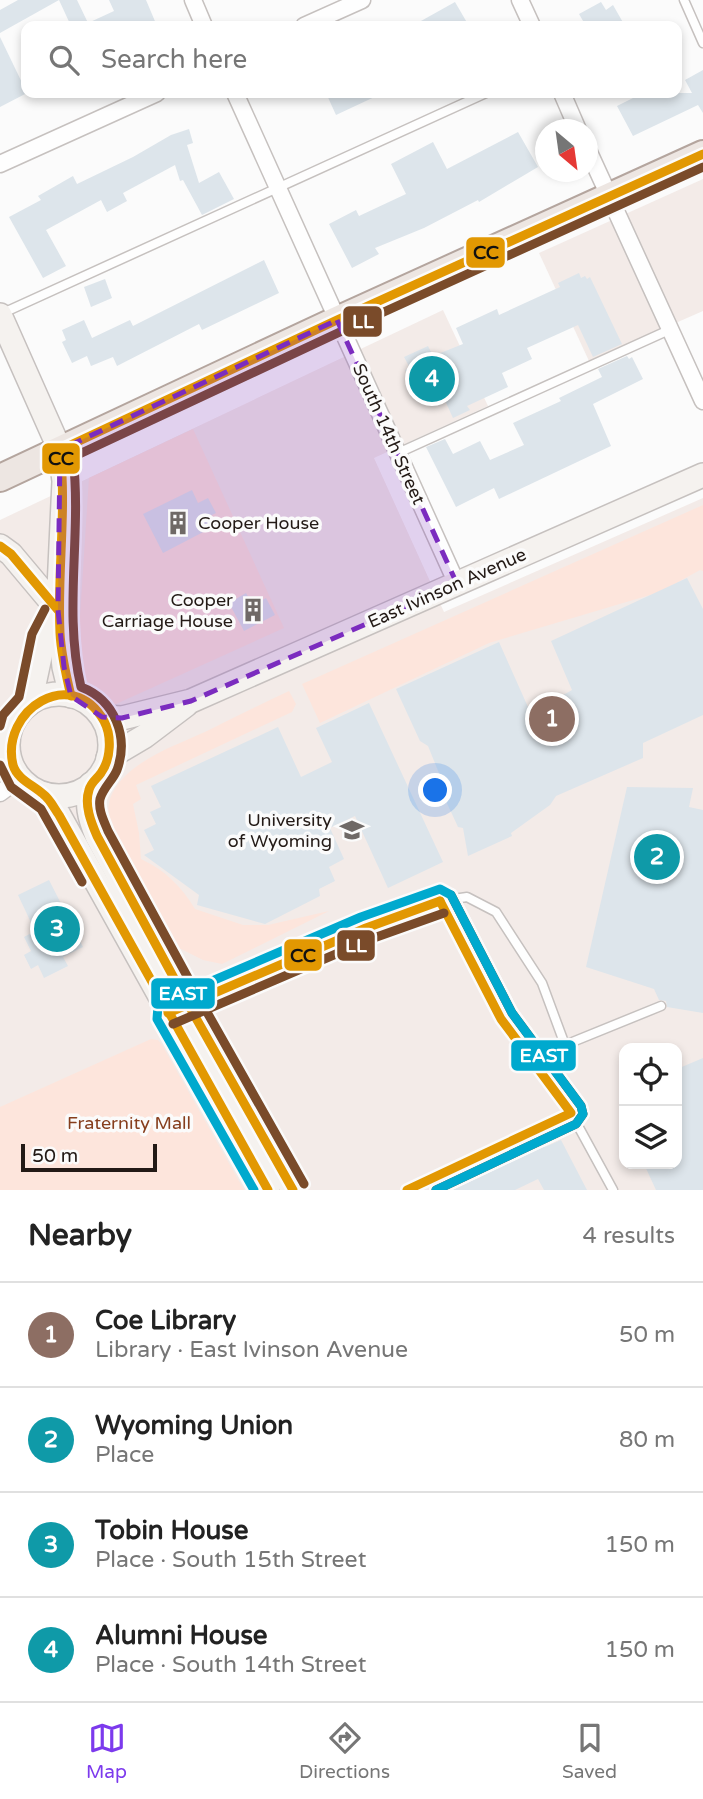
<!DOCTYPE html>
<html lang="en">
<head>
<meta charset="utf-8">
<style>
  :root { --surface:#fff; --page:#f2f2f2; --text:#222; --muted:#767676; --line:#e0e0e0; --accent:#7c3aed }
  body { margin:0; font-family:"Varela Round",sans-serif; background:var(--page); color:var(--text) }
  .controls { position:absolute; right:21px; bottom:21px; display:grid; overflow:hidden; border-radius:14px; box-shadow:0 4px 10px #0003 }
  .controls button { width:63px; height:63px; display:grid; place-items:center; padding:0; border:0; border-bottom:2px solid var(--line); background:var(--surface); color:var(--text); font:35px sans-serif }
  .compass { position:absolute; left:535px; top:119px; width:63px; height:63px; border-radius:50%; background:var(--surface); box-shadow:0 4px 10px #0003; rotate:151deg }
  .scale { position:absolute; left:21px; bottom:18px; width:136px; box-sizing:border-box; padding-left:7px; border:4px solid #231a16; border-top:0; font-size:19px; line-height:24px; white-space:nowrap; color:#231a16; -webkit-text-stroke:5px #fbfbfb; paint-order:stroke }
  .you { position:absolute; left:436px; top:791px; width:24px; height:24px; margin:-18px; border:5px solid #fff; border-radius:50%; background:#1a73e8; box-shadow:0 0 0 10px #1a73e833 }
  .badge { display:grid; place-items:center; width:46px; height:46px; border-radius:50%; background:var(--accent); color:#fff; font-size:23px; font-weight:700 }
  .pin { position:absolute; translate:-50% -50%; border:4px solid #fff; box-shadow:0 2px 7px #0006 }
  .list { margin:0; padding:0; list-style:none }
  h2 { display:flex; justify-content:space-between; align-items:center; height:91px; margin:0; padding:0 28px; font-size:30px }
  h2 small { font-size:23px; font-weight:400; color:var(--muted) }
  .list li { display:grid; grid-template-columns:46px 1fr auto; gap:21px; align-items:center; box-sizing:border-box; height:105px; padding:0 28px; border-top:2px solid var(--line) }
  .list b { display:block; font-size:26px; white-space:nowrap }
  .list p { margin:0; font-size:23px; white-space:nowrap; color:var(--muted) }
  .list em { font-size:23px; font-style:normal; color:var(--muted) }
  .icon { flex:none; width:38px; height:38px; fill:none; stroke:currentColor; stroke-width:2; stroke-linecap:round; stroke-linejoin:round }
  .map { position:relative; flex:none; width:703px; height:1190px; overflow:hidden }
  .search { position:absolute; background:var(--surface); box-shadow:0 4px 10px #0003; left:21px; right:21px; top:21px; height:77px; display:flex; align-items:center; gap:18px; box-sizing:border-box; padding:0 24px; border-radius:14px; color:var(--muted); font-size:26px }
  .sheet { height:511px; background:var(--surface) }
  nav { display:flex; justify-content:space-around; align-items:center; box-sizing:border-box; height:98px; border-top:2px solid var(--line); background:var(--surface); font-size:19px; color:var(--muted) }
  nav a { display:grid; justify-items:center; gap:4px }
  nav .on { color:var(--accent) }
  .map>svg:first-child { display:block }
  .built { fill:#f3ebe8; fill-rule:evenodd }
  .green { fill:#fde5dc }
  .building { fill:#dde5eb }
  .lines { fill:none; stroke-linecap:round; stroke-linejoin:round }
  .lane-casing { stroke:#c6c1bf; stroke-width:11 }
  .street-casing { stroke:#c6c1bf; stroke-width:19 }
  .secondary-casing { stroke:#c6c1bf; stroke-width:26 }
  .primary-casing { stroke:#b4a59e; stroke-width:30 }
  .lane { stroke:#fefefe; stroke-width:8 }
  .street { stroke:#fefefe; stroke-width:16 }
  .secondary { stroke:#f5f2ef; stroke-width:23 }
  .primary { stroke:#ede6e2; stroke-width:26 }
  .bus-1-casing { stroke:#fbfbfb; stroke-width:14 }
  .bus-2-casing { stroke:#fbfbfb; stroke-width:14 }
  .bus-3-casing { stroke:#fbfbfb; stroke-width:14 }
  .bus-1 { stroke:#e29802; stroke-width:9 }
  .bus-2 { stroke:#7a4b2a; stroke-width:9 }
  .bus-3 { stroke:#00a9ce; stroke-width:9 }
  .marked { fill:#7b2cbf; fill-opacity:0.2; stroke:#7b2cbf; stroke-width:5; stroke-dasharray:14 9; stroke-linejoin:round }
  .labels { text-anchor:middle; stroke-width:7; stroke-linejoin:round; paint-order:stroke }
  .street-label { font-size:18px; fill:#231a16; stroke:#fbfbfb }
  .poi-label { font-size:18px; fill:#231a16; stroke:#fbfbfb; text-anchor:end }
  .park-label { font-size:18px; fill:#863e1d; stroke:#fbfbfb }
  .line-badge { stroke:#fbfbfb; stroke-width:2.5 }
  .badge-label { font-size:19px; text-anchor:middle; font-weight:bold; fill:#fff }
  .pale-badge-label { font-size:19px; text-anchor:middle; font-weight:bold; fill:#111 }
</style>
</head>
<body>
<div class="map">
<svg width="703" height="1190" viewBox="0 0 703 1190">
  <rect width="100%" height="100%" fill="#fbfbfb"/>
  <g class="built">
    <path d="M703,179v132l-114,50 -50,-108z"/>
    <path d="M443,310l45,96 -114,52 70,154 259,-114v692h-703v-670zM624,1048h53v116h-53z"/>
  </g>
  <g class="green">
    <path d="M193,429l91,199 -168,76c-28,-1 -34,-17 -39,-41l12,-185z"/>
    <path d="M703,505v66l-3,-1 -40,22 -171,51 -169,80 -18,-39z"/>
    <path d="M289,691l7,13 -4,8 -156,73 5,14 -8,5 6,29 2,26c24,11 41,28 54,50l48,16h25l61,-14 -107,53 -19,-4 -30,-15 -63,-122c-3,-14 -2,-24 6,-36 20,-29 61,-42 91,-56 27,-14 55,-27 82,-40z"/>
    <path d="M151,1039l7,1 4,5 82,145h-244v-83z"/>
  </g>
  <g class="building">
    <path d="M18,0h59l11,23 26,-12 -5,-11h37l11,26h-86l-12,-26 -59,33v-23z"/>
    <path d="M455,2l14,24h-57z"/>
    <path d="M601,2l5,8 7,-5 12,21h-39l-7,-12z"/>
    <path d="M0,37l27,56 -27,14z"/>
    <path d="M703,70v43l-5,-8 -65,31 -16,-30 26,-13h49l-7,-13z"/>
    <path d="M326,93h57l-47,22z"/>
    <path d="M189,129l4,14 -6,2 12,38 20,-11 15,27 -32,16 -19,-35 -3,1 -5,-16 -52,28 4,8 -20,11 -6,-12 -55,30 20,36 -23,12 -34,-61 32,-17 -3,-4 35,-20 4,8 56,-27 38,-22z"/>
    <path d="M518,132l20,35 -59,35 -1,-2 -54,28 -49,20 4,6 -27,14 -23,-44 27,-14 3,6 47,-22 -15,-30 42,-22 14,27z"/>
    <path d="M264,260l15,33 -77,37 -3,-6 -82,42 -4,-9 -22,9 -4,-10 -15,7 -10,-21 4,-2 -4,-10 22,-10 8,18 38,-18 3,6z"/>
    <path d="M579,273l2,5 4,-2 2,3 3,-2 32,67 -29,13 -15,-32 -51,23 5,11 -30,14 6,14 -41,19 3,4 -17,8 -11,-24 -17,7 -5,-12 -4,2 -11,-21 5,-2 -6,-11 24,-11 5,10 30,-12 -7,-16 41,-19 2,6 61,-28 -2,-4z"/>
    <path d="M105,279l7,19 -21,9 -7,-20z"/>
    <path d="M627,356l2,3 3,-2 11,22 -50,25 18,42 -112,53 -5,-11 -38,19 -30,-60 19,-8 8,15 27,-13 10,19 34,-15 -11,-22 48,-22 -2,-3 43,-21 -4,-8z"/>
    <path d="M192,490l6,13 10,-5 8,15 -10,5 5,10 -48,25 -20,-39z"/>
    <path d="M687,578l16,31v106l-60,28v15l-87,38 -6,9 -39,28 1,3 -44,20 -5,-28 -5,-1 -19,-41 4,-3 -15,-37 -8,-5 -24,-52 103,-47 29,65 22,-9 6,1 16,-9 -21,-49z"/>
    <path d="M246,593l7,12 13,-7 9,17 -31,16 -15,-28z"/>
    <path d="M369,703l74,159 -55,26 -33,-72 -25,12 14,31 -15,8 6,14 -16,8 1,7 -55,28 -68,-19 2,-10 -55,-40 10,-5 -10,-20 12,-6 -6,-12 11,-5 -10,-21 127,-59 23,50 31,-15 -16,-34z"/>
    <path d="M627,787l66,1 -4,19 14,3v203l-36,-6 -1,-6 -7,-1 -5,-11 -68,-22z"/>
    <path d="M49,880l34,67 -20,10 5,9 -24,12 -6,-13 -7,4 -7,-14 7,-4 -7,-14 11,-6 -17,-36z"/>
    <path d="M703,1058v132h-47l-12,-26h33v-95z"/>
    <path d="M561,1140l26,50h-43l-6,-11 -23,11h-64l-5,-11 32,-15 3,6 26,-13 -1,-3 18,-9 2,5 16,-8 3,5z"/>
  </g>
  <g class="lines">
    <g class="lane-casing">
      <g id="lane">
        <path d="M684,0l19,43"/>
        <path d="M3,313l483,-220"/>
        <path d="M398,453l271,-123"/>
        <path d="M190,1003l176,-75 74,-27 27,-4 29,15 46,71 23,62 -32,16"/>
        <path d="M565,1045l96,-39"/>
        <path d="M571,1113l42,77"/>
        <path d="M407,1190l164,-77 -38,-52 -14,-15 -18,-27 -61,-118"/>
      </g>
    </g>
    <g class="street-casing">
      <g id="street">
        <path d="M193,0l11,26"/>
        <path d="M520,0l12,26"/>
        <path d="M304,26l58,-26"/>
        <path d="M235,93l222,491"/>
        <path d="M562,93l16,37"/>
        <path d="M588,150l115,251"/>
        <path d="M0,164l157,-71"/>
        <path d="M0,793l20,-15"/>
      </g>
    </g>
    <g class="secondary-casing">
      <g id="secondary">
        <path d="M0,315l60,135 4,31 -6,129 6,57 7,29"/>
        <path d="M0,546l11,8 47,56"/>
        <circle cx="59" cy="745" r="51"/>
        <path d="M30,703l14,-65 14,-28"/>
        <path d="M102,717l20,1 69,-17 512,-226"/>
        <path d="M108,758l37,-22 41,-31"/>
        <path d="M91,784c-5,21 -2,33 6,52l91,168 105,186"/>
        <path d="M44,794l15,21 209,375"/>
      </g>
    </g>
    <g class="primary-casing">
      <path id="primary" d="M0,478l337,-158 366,-166"/>
    </g>
    <use href="#lane" class="lane"/>
    <use href="#street" class="street"/>
    <use href="#secondary" class="secondary"/>
    <use href="#primary" class="primary"/>
    <g class="bus-1-casing">
      <g id="bus-1">
        <path d="M0,546l11,8 47,56"/>
        <path d="M71,696c-5,-21 -10,-42 -11,-63 -3,-62 7,-122 0,-183l277,-130 366,-166"/>
        <path d="M168,1013l198,-85 74,-27"/>
        <path d="M268,1190l-209,-375c-5,-7 -9,-16 -16,-21 -10,-9 -26,-15 -30,-29 -13,-55 59,-101 91,-44 8,15 7,38 -3,52 -4,6 -10,9 -12,17 -5,15 2,32 8,46l91,168 105,186"/>
        <path d="M407,1190l164,-77 -70,-94 -61,-118"/>
      </g>
    </g>
    <g class="bus-2-casing">
      <g id="bus-2">
        <path d="M0,726l3,-11 16,-18 13,-63 13,-25"/>
        <path d="M0,765l11,22 30,22 41,73"/>
        <path d="M173,1024l198,-85 73,-26"/>
        <path d="M304,1184l-105,-186 -91,-167c-4,-10 -10,-21 -8,-32 3,-11 13,-19 17,-29 12,-33 -2,-70 -36,-83 -18,-76 1,-153 -8,-230l269,-126 361,-164"/>
        <path d="M436,1190l140,-66 7,-10 -2,-8 -69,-93 -61,-118"/>
      </g>
    </g>
    <g class="bus-3-casing">
      <path id="bus-3" d="M254,1190l-97,-171 1,-13 5,-4 198,-85 79,-28 11,6 61,118 69,93 2,8 -7,10 -140,66"/>
    </g>
    <use href="#bus-1" class="bus-1"/>
    <use href="#bus-2" class="bus-2"/>
    <use href="#bus-3" class="bus-3"/>
  </g>
  <path class="marked" d="M337,320l120,264 -266,117 -69,17 -20,-1 -31,-21 -7,-29 -6,-57 2,-160z"/>
  <defs>
    <g id="building-bare" transform="scale(1.89)"><path d="M-4-6H4V6H1V3H-1V6H-4ZM-2.5-4.3h1.7v1.8h-1.7ZM.8-4.3h1.7v1.8H.8ZM-2.5-1h1.7V.8h-1.7ZM.8-1h1.7V.8H.8Z" fill="#6f6966" stroke="#fbfbfb" stroke-width="2.5" paint-order="stroke"/></g>
    <g id="university-bare" transform="scale(1.89)"><path d="M0-5L7-2L0 1L-7-2ZM-4 1L0 2.5L4 1V4Q0 6-4 4Z" fill="#6f6966" stroke="#fbfbfb" stroke-width="2.5" paint-order="stroke"/></g>
  </defs>
  <g fill-rule="evenodd">
    <use href="#building-bare" x="178" y="523"/>
    <use href="#building-bare" x="253" y="610"/>
    <use href="#university-bare" x="352" y="830"/>
  </g>
  <g class="labels">
    <g class="street-label">
      <text transform="translate(389 434) rotate(66)" y="6">South 14th Street</text>
      <text transform="translate(447 588) rotate(-24)" y="6">East Ivinson Avenue</text>
    </g>
    <g class="poi-label">
      <text x="198" y="529" text-anchor="start">Cooper House</text>
      <text x="233" y="606">Cooper<tspan x="233" dy="21">Carriage House</tspan></text>
      <text x="332" y="826">University<tspan x="332" dy="21">of Wyoming</tspan></text>
    </g>
    <g class="park-label">
      <text x="129" y="1129">Fraternity Mall</text>
    </g>
  </g>
  <g class="line-badge">
    <rect x="465" y="236" width="41" height="33" rx="7" fill="#e29802"/>
    <rect x="342" y="305" width="41" height="33" rx="7" fill="#7a4b2a"/>
    <rect x="41" y="442" width="40" height="33" rx="7" fill="#e29802"/>
    <rect x="336" y="929" width="40" height="33" rx="7" fill="#7a4b2a"/>
    <rect x="283" y="938" width="40" height="34" rx="7" fill="#e29802"/>
    <rect x="150" y="977" width="66" height="33" rx="7" fill="#00a9ce"/>
    <rect x="510" y="1039" width="67" height="33" rx="7" fill="#00a9ce"/>
  </g>
  <g class="badge-label">
    <text x="363" y="328">LL</text>
    <text x="356" y="952">LL</text>
    <text x="183" y="1000">EAST</text>
    <text x="544" y="1062">EAST</text>
  </g>
  <g class="pale-badge-label">
    <text x="486" y="259">CC</text>
    <text x="61" y="465">CC</text>
    <text x="303" y="962">CC</text>
  </g>
</svg>
<div class="controls">
<button><svg class="icon" aria-label="locate" viewBox="0 0 24 24"><circle cx="12" cy="12" r="6"/><path d="M12 2v4M12 18v4M2 12h4M18 12h4"/></svg></button>
<button><svg class="icon" aria-label="layers" viewBox="0 0 24 24"><path d="M12 4l9 5-9 5-9-5zM3 14l9 5 9-5"/></svg></button>
</div>
<svg class="compass" viewBox="-18 -18 36 36"><path d="M0-13l5 13h-10z" fill="#e53935"/><path d="M0 13l5-13h-10z" fill="#767676"/></svg>
<div class="scale">50 m</div>
<div class="you"></div>
<div class="pin badge" style="left:552px;top:719px;background:#8d6e63">1</div>
<div class="pin badge" style="left:657px;top:857px;background:#0f9aa8">2</div>
<div class="pin badge" style="left:57px;top:929px;background:#0f9aa8">3</div>
<div class="pin badge" style="left:432px;top:379px;background:#0f9aa8">4</div>
<div class="search"><svg class="icon" aria-label="search" viewBox="0 0 24 24"><circle cx="10" cy="10" r="6"/><path d="M15 15l6 6"/></svg>Search here</div>
</div>
<section class="sheet">
<h2>Nearby<small>4 results</small></h2>
<ul class="list">
<li><span class="badge" style="background:#8d6e63">1</span><div><b>Coe Library</b><p>Library · East Ivinson Avenue</p></div><em>50 m</em></li>
<li><span class="badge" style="background:#0f9aa8">2</span><div><b>Wyoming Union</b><p>Place</p></div><em>80 m</em></li>
<li><span class="badge" style="background:#0f9aa8">3</span><div><b>Tobin House</b><p>Place · South 15th Street</p></div><em>150 m</em></li>
<li><span class="badge" style="background:#0f9aa8">4</span><div><b>Alumni House</b><p>Place · South 14th Street</p></div><em>150 m</em></li>
</ul>
</section>
<nav>
<a class="on"><svg class="icon" aria-label="map" viewBox="0 0 24 24"><path d="M3 6l6-2 6 2 6-2v14l-6 2-6-2-6 2zM9 4v14M15 6v14"/></svg>Map</a>
<a><svg class="icon" aria-label="directions" viewBox="0 0 24 24"><path d="M12 3l9 9-9 9-9-9zM9 14v-3h6M13 9l2 2-2 2"/></svg>Directions</a>
<a><svg class="icon" aria-label="saved" viewBox="0 0 24 24"><path d="M7 4h10v16l-5-4-5 4z"/></svg>Saved</a>
</nav>
</body>
</html>
